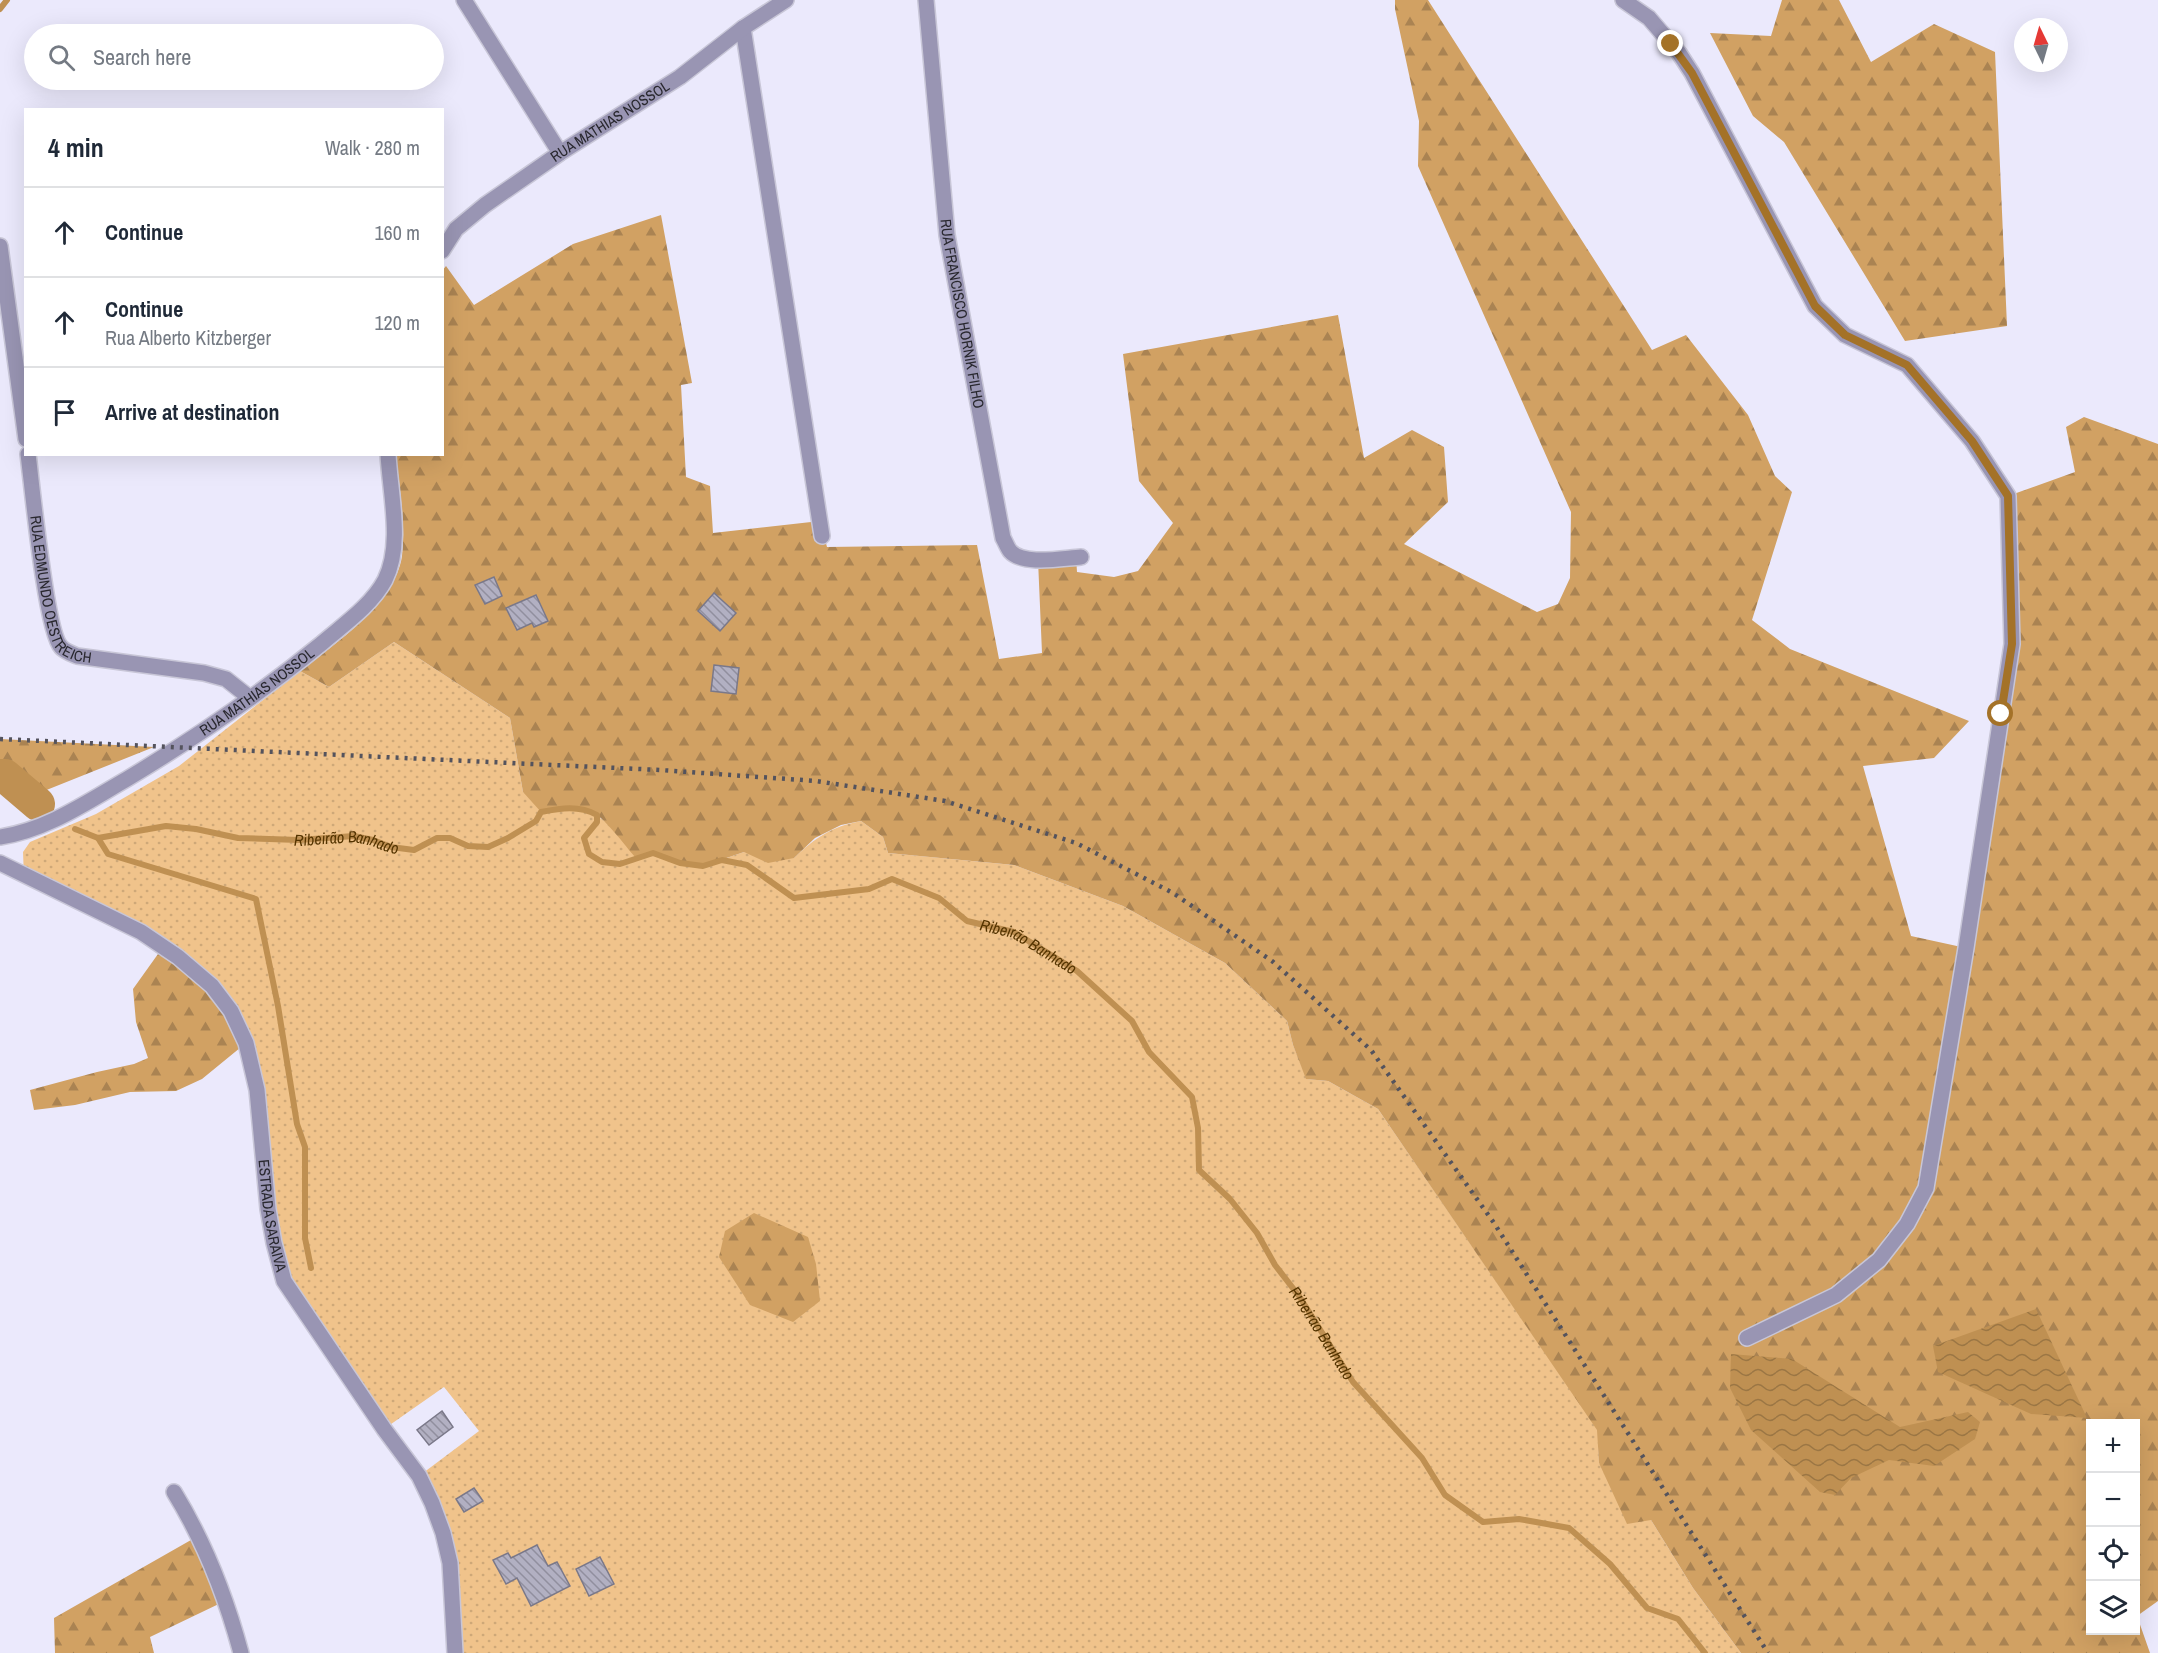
<!DOCTYPE html>
<html lang="en">
<head>
<meta charset="utf-8">
<style>
  :root { --surface:#fff; --page:#f6f6f7; --text:#1f2937; --muted:#747a83; --line:#e0e1e3 }
  body { margin:0; font-family:"Archivo Narrow",sans-serif; background:var(--page); color:var(--text) }
  .controls { position:absolute; right:18px; bottom:18px; display:grid; overflow:hidden; border-radius:0px; box-shadow:0 6px 24px #0002 }
  .controls button { width:54px; height:54px; display:grid; place-items:center; padding:0; border:0; border-bottom:2px solid var(--line); background:var(--surface); color:var(--text); font:30px sans-serif }
  .compass { position:absolute; left:2014px; top:18px; width:54px; height:54px; border-radius:50%; background:var(--surface); box-shadow:0 6px 24px #0002; rotate:355deg }
  .stop { position:absolute; width:18px; height:18px; margin:-14px; border:4px solid #a47228; border-radius:50%; background:#fff }
  .stop.end { background:#a47228; border-color:#fff; box-shadow:0 2px 6px #0008 }
  .list { margin:0; padding:0; list-style:none }
  h2 { display:flex; justify-content:space-between; align-items:center; height:78px; margin:0; padding:0 24px; font-size:26px }
  h2 small { font-size:20px; font-weight:400; color:var(--muted) }
  .list li { display:grid; grid-template-columns:39px 1fr auto; gap:18px; align-items:center; box-sizing:border-box; height:90px; padding:0 24px; border-top:2px solid var(--line) }
  .list b { display:block; font-size:22px; white-space:nowrap }
  .list p { margin:0; font-size:20px; white-space:nowrap; color:var(--muted) }
  .list em { font-size:20px; font-style:normal; color:var(--muted) }
  .icon { flex:none; width:33px; height:33px; fill:none; stroke:currentColor; stroke-width:2; stroke-linecap:round; stroke-linejoin:round }
  .map { position:relative; flex:none; width:2158px; height:1653px; overflow:hidden }
  .search { position:absolute; background:var(--surface); box-shadow:0 6px 24px #0002; left:24px; top:24px; width:420px; height:66px; display:flex; align-items:center; gap:15px; box-sizing:border-box; padding:0 21px; border-radius:33px; color:var(--muted); font-size:22px }
  .panel { position:absolute; background:var(--surface); box-shadow:0 6px 24px #0002; left:24px; top:108px; width:420px; height:348px; border-radius:0px }
  .map>svg:first-child { display:block }
  .grass { fill:url(#grass-dots) }
  .forest { fill:url(#forest-firs); fill-rule:evenodd }
  .water { fill:url(#water-waves) }
  .lines { fill:none; stroke-linecap:round; stroke-linejoin:round }
  .stream { stroke:#bf9052; stroke-width:6 }
  .river { stroke:#bf9052; stroke-width:34 }
  .building { fill:url(#building-back-hatch); stroke:#7a7889; stroke-width:1.5 }
  .minor-casing { stroke:#c8c6d7; stroke-width:18 }
  .minor { stroke:#9995b3; stroke-width:15 }
  .rail { stroke:#54535d; stroke-width:4.5; stroke-dasharray:3 6; stroke-linecap:butt }
  .route { stroke:#a47228; stroke-width:8 }
  .labels { text-anchor:middle; stroke-width:5; stroke-linejoin:round; paint-order:stroke }
  .street-label { font-size:15px; fill:#29282f; stroke:#f8f8fc }
  .water-label { font-size:16px; font-style:italic; fill:#543400; stroke:#f8f8fc }
</style>
</head>
<body>
<div class="map">
<svg width="2158" height="1653" viewBox="0 0 2158 1653">
  <defs>
    <pattern id="grass-dots" width="8" height="8" patternUnits="userSpaceOnUse" patternTransform="scale(1.5)"><rect width="8" height="8" fill="#f0c38b"/><path d="M2 2h.1M6 6h.1" fill="none" stroke="#cea878" stroke-width="1.8" stroke-linecap="round"/></pattern>
    <pattern id="forest-firs" width="22" height="20" patternUnits="userSpaceOnUse" patternTransform="scale(1.5)"><rect width="22" height="20" fill="#d1a163"/><path d="M5 1l3.5 6h-7zM16 11l3.5 6h-7z" fill="#aa8352"/></pattern>
    <pattern id="water-waves" width="16" height="10" patternUnits="userSpaceOnUse" patternTransform="scale(1.5)"><rect width="16" height="10" fill="#bf9052"/><path d="M0 5q4-4 8 0t8 0" fill="none" stroke="#9b7644"/></pattern>
    <pattern id="building-back-hatch" width="6" height="6" patternUnits="userSpaceOnUse" patternTransform="scale(1.5)"><rect width="6" height="6" fill="#b2b0c2"/><path d="M-1 5l2 2M0 0l6 6M5-1l2 2" fill="none" stroke="#918f9e"/></pattern>
  </defs>
  <rect width="100%" height="100%" fill="#ebe9fc"/>
  <path class="grass" d="M394,642l116,76 13,74 40,16 25,2 65,43 27,10 23,3 41,-14 50,6c22,-21 37,-31 67,-37l22,16 5,16 126,12 109,41 102,57 62,58 6,24 14,34 21,2 50,28 220,321 1,33 52,57 42,68 48,65h-1286l-5,-90 -31,-87 60,-45 -35,-44 -60,42 -100,-148 -38,-238 -68,-86 -154,-80 -1,-25 7,-10 66,-28 83,-48 121,-95 29,16z"/>
  <g class="forest">
    <path d="M1395,0h33l224,350 34,-15 62,80 27,61 17,16 -40,128 38,29 179,72 -35,37 -71,8 48,170 55,12 46,-304 -4,-148 67,-24 -9,-45 18,-10 74,27v1157l-21,15 13,37h-409l-48,-65 -42,-68 -24,4 -28,-61 -2,-33 -219,-321 -50,-28 -22,-2 -13,-34 -6,-24 -62,-58 -102,-57 -109,-41 -126,-12 -5,-16 -22,-16 -20,4 -26,13 -21,20 -26,5 -24,-11 -41,14 -23,-3 -27,-10 -17,5c-11,-12 -32,-42 -47,-48 -15,-5 -33,-1 -48,2l-18,-20 -13,-74 -116,-76 -65,45 -29,-16c35,-27 95,-68 102,-115 4,-33 -3,-69 -6,-101l46,-1v-183l4,-5 28,39 99,-61 88,-29 31,168 -11,2 5,92 24,9 3,47 107,-12 7,26 150,-2 22,114 43,-6 -4,-93 38,-3 1,15 37,5 24,-6 35,-48 -34,-42 -16,-127 215,-39 26,143 48,-28 32,17 4,55 -44,42 133,68 21,-8 12,-26 1,-66 -153,-346 1,-45 -24,-112zM2090,1424h46v206h-46z"/>
    <path d="M1782,0h57l32,62 63,-38 61,28 12,274 -102,15 -121,-199 -31,-26 -43,-83 61,3z"/>
    <path d="M0,739l154,8 -125,50 -24,-21h-5z"/>
    <path d="M163,947l49,39 34,57 -44,36 -26,12 -46,1 -55,13 -41,5 -4,-20 67,-18 37,-8 14,-6 -12,-36 -3,-33z"/>
    <path d="M754,1213l54,24 8,27 4,37 -27,21 -43,-17 -31,-48 6,-26z"/>
    <path d="M198,1536l27,65 -75,36 4,16h-99l-1,-35z"/>
  </g>
  <g class="water">
    <path d="M2036,1309l51,109 -56,-4 -93,-42 -5,-26z"/>
    <path d="M1731,1354l61,5 108,68 68,-15 12,10 -5,17 -41,27 -45,-6 -38,18 -16,17 -15,-3 -69,-62 -21,-42z"/>
  </g>
  <g class="lines">
    <g class="stream">
      <path d="M0,9l7,-9"/>
      <path id="s1" d="M75,829l23,9 68,-12 30,3 42,9 61,2 55,-4 19,4 18,7 23,3 23,-12h13l18,8 20,1 20,-9 28,-17 5,-9c20,-4 38,-7 56,3v7l-13,16 5,16 13,8 18,2 33,-11 27,10 23,3 19,-6 25,5 47,33 75,-9 23,-10 47,19 28,23 47,11 63,39 55,50 17,31 43,45 6,31 1,42 31,29 27,34 18,32 24,31 54,86 69,76 23,37 38,27 36,-3 50,9 41,36 37,44 31,11 27,34"/>
      <path d="M98,838l10,16 148,45 22,107 19,118 8,23v91l6,30"/>
    </g>
    <path class="river" d="M0,776h5l33,28"/>
  </g>
  <g class="building">
    <path d="M494,577l8,19 -17,8 -10,-19z"/>
    <path d="M714,593l22,20 -16,18 -22,-20z"/>
    <path d="M536,595l12,26 -14,6 -2,-4 -15,7 -11,-22z"/>
    <path d="M714,665l25,3 -3,26 -25,-3z"/>
    <path d="M442,1411l11,16 -24,18 -12,-15z"/>
    <path d="M474,1488l9,13 -19,11 -8,-13z"/>
    <path d="M537,1545l11,21 9,-4 13,24 -39,20 -14,-28 -11,6 -13,-24 15,-7 3,5z"/>
    <path d="M600,1557l14,27 -25,12 -13,-27z"/>
  </g>
  <g class="lines">
    <g class="minor-casing">
      <g id="minor">
        <path d="M464,0l96,153"/>
        <path id="s2" d="M926,0l21,235 56,303c2,3 4,9 7,13 13,15 53,7 71,6"/>
        <path d="M1623,0l26,18 30,35 13,20 123,233 30,29 62,30 65,76 36,55 4,148 -46,304 -40,240 -19,36 -28,36 -43,35 -89,43"/>
        <path d="M743,28l79,508"/>
        <path d="M0,246l26,193"/>
        <path id="s3" d="M442,251l14,-22 29,-24 75,-52 120,-76 63,-49 43,-28"/>
        <path id="s4" d="M28,454c4,31 18,178 33,193 3,4 11,7 16,9l127,17 22,6 24,19"/>
        <path id="s5" d="M0,837c47,-7 87,-35 127,-58 68,-41 133,-85 194,-135 22,-19 50,-38 64,-64 18,-36 5,-86 3,-126"/>
        <path id="s6" d="M0,863l141,69 37,25 34,29 19,25 15,32 11,47 11,119 6,34 10,38 100,148 35,47 13,27 11,30 7,30 5,90"/>
        <path d="M174,1492c30,49 52,105 67,161"/>
      </g>
    </g>
    <use href="#minor" class="minor"/>
    <path class="rail" d="M0,739l660,31 156,11 129,20 131,42 97,50 99,68 99,89 123,173 274,430"/>
  </g>
  <g class="lines">
    <path class="route" d="M1671,44l21,29 123,233 30,29 62,30 65,76 36,55 4,148 -11,70"/>
  </g>
  <g class="labels">
    <g class="street-label">
      <text dy="5" stroke="none"><textPath href="#s3" startOffset="214">RUA MATHIAS NOSSOL</textPath></text>
      <text dy="5" stroke="none"><textPath href="#s2" startOffset="316">RUA FRANCISCO HORNIK FILHO</textPath></text>
      <text dy="5" stroke="none"><textPath href="#s4" startOffset="146">RUA EDMUNDO OESTREICH</textPath></text>
      <text dy="5" stroke="none"><textPath href="#s5" startOffset="297">RUA MATHIAS NOSSOL</textPath></text>
      <text dy="5" stroke="none"><textPath href="#s6" startOffset="488">ESTRADA SARAIVA</textPath></text>
    </g>
    <g class="water-label">
      <text dy="6" stroke="none"><textPath href="#s1" startOffset="276">Ribeirão Banhado</textPath></text>
      <text dy="6" stroke="none"><textPath href="#s1" startOffset="1068">Ribeirão Banhado</textPath></text>
      <text dy="6" stroke="none"><textPath href="#s1" startOffset="1574">Ribeirão Banhado</textPath></text>
    </g>
  </g>
</svg>
<div class="controls">
<button>+</button>
<button>−</button>
<button><svg class="icon" aria-label="locate" viewBox="0 0 24 24"><circle cx="12" cy="12" r="6"/><path d="M12 2v4M12 18v4M2 12h4M18 12h4"/></svg></button>
<button><svg class="icon" aria-label="layers" viewBox="0 0 24 24"><path d="M12 4l9 5-9 5-9-5zM3 14l9 5 9-5"/></svg></button>
</div>
<svg class="compass" viewBox="-18 -18 36 36"><path d="M0-13l5 13h-10z" fill="#e53935"/><path d="M0 13l5-13h-10z" fill="#747a83"/></svg>
<div class="stop" style="left:2001px;top:714px"></div>
<div class="stop end" style="left:1671px;top:44px"></div>
<div class="search"><svg class="icon" aria-label="search" viewBox="0 0 24 24"><circle cx="10" cy="10" r="6"/><path d="M15 15l6 6"/></svg>Search here</div>
<section class="panel">
<h2>4 min<small>Walk · 280 m</small></h2>
<ul class="list">
<li><svg class="icon" aria-label="ahead" viewBox="0 0 24 24"><path d="M12 20V5M6 11l6-6 6 6"/></svg><div><b>Continue</b></div><em>160 m</em></li>
<li><svg class="icon" aria-label="ahead" viewBox="0 0 24 24"><path d="M12 20V5M6 11l6-6 6 6"/></svg><div><b>Continue</b><p>Rua Alberto Kitzberger</p></div><em>120 m</em></li>
<li><svg class="icon" aria-label="arrive" viewBox="0 0 24 24"><path d="M6 21V4h12l-3 4 3 4H6"/></svg><div><b>Arrive at destination</b></div></li>
</ul>
</section>
</div>
</body>
</html>
